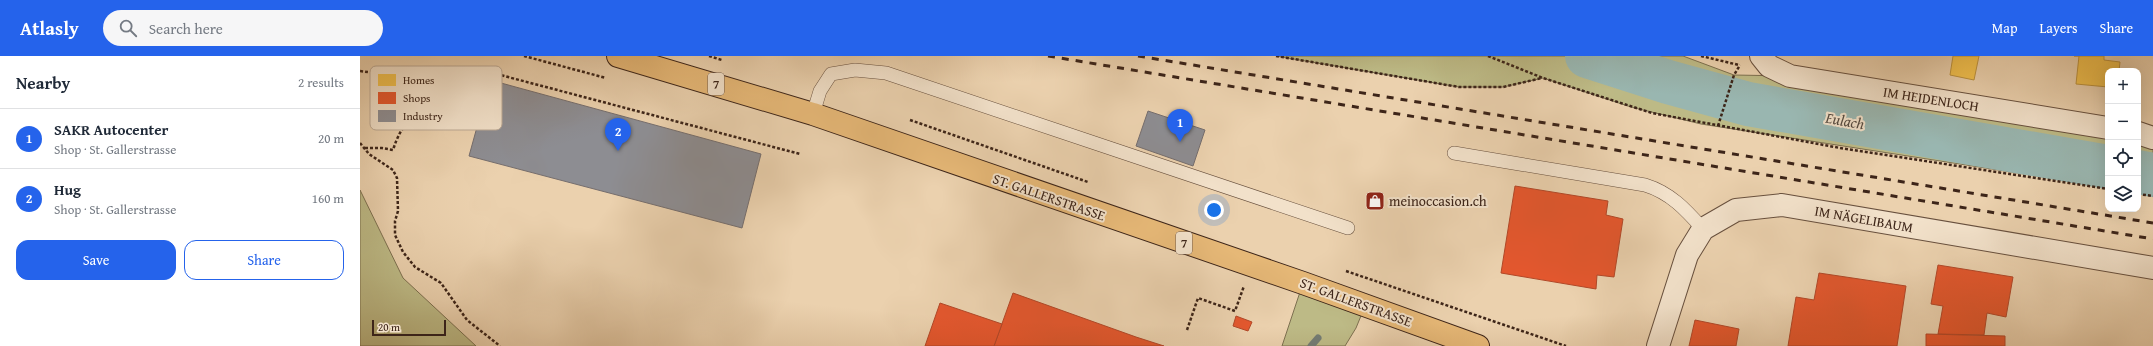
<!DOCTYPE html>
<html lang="en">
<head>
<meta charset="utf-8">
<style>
  :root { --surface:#fff; --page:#f6f6f7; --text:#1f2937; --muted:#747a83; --line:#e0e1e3; --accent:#2563eb }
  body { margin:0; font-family:"Gentium Book Plus",serif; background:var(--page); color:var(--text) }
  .controls { position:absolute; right:12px; top:12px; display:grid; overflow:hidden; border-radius:8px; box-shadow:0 4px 16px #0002 }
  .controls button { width:36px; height:36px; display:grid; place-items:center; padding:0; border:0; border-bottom:1px solid var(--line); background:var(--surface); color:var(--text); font:20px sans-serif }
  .scale { position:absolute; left:12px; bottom:10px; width:74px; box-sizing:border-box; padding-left:4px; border:2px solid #3d2519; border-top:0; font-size:11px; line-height:14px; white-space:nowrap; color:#3d2519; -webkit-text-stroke:3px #f2e1ca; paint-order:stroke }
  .you { position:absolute; left:854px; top:154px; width:14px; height:14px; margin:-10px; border:3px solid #fff; border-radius:50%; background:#1a73e8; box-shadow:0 0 0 6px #1a73e833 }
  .badge { display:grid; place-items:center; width:26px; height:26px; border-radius:50%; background:var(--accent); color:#fff; font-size:13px; font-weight:700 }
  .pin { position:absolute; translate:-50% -33px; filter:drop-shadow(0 1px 2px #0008) }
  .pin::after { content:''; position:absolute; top:21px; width:14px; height:12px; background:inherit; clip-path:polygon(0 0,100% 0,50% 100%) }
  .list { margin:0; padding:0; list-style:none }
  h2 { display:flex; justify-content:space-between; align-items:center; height:52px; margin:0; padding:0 16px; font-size:17px }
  h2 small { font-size:13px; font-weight:400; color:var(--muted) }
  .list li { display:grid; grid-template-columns:26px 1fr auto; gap:12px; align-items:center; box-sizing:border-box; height:60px; padding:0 16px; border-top:1px solid var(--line) }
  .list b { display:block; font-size:15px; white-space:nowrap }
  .list p { margin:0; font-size:13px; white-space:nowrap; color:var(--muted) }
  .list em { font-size:13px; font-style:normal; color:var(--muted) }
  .actions { display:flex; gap:8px; padding:12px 16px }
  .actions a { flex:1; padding:9px 0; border:1px solid var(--accent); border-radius:12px; text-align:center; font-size:14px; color:var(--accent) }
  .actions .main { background:var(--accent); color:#fff }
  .icon { flex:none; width:22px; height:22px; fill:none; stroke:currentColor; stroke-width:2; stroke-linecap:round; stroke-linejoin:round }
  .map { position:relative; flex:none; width:1793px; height:290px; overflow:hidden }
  header { display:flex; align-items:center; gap:24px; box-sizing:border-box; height:56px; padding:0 20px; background:var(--accent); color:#fff }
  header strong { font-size:19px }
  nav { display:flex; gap:22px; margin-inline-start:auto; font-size:14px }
  .search { width:280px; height:36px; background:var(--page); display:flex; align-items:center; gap:10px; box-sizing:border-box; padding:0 14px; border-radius:22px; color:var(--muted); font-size:15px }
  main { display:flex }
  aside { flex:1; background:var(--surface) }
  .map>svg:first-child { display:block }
  .green { fill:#bdba86; stroke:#7d7050 }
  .homes { fill:#f2c14e; stroke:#bc923e }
  .shops { fill:#e4572e; stroke:#b24828 }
  .industry { fill:#8d8d92; stroke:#756e6e }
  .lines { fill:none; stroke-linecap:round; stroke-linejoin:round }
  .stream { stroke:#747c74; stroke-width:7 }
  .river { stroke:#99b6b0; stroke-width:44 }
  .lane-casing { stroke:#68503e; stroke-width:14 }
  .street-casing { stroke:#68503e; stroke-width:24 }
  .primary-casing { stroke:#3d2519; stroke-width:24 }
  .path { stroke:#3d2519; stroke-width:2.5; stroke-dasharray:3 2; stroke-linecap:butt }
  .lane { stroke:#f2e1ca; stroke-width:13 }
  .street { stroke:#f2e1ca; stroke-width:22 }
  .primary { stroke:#e6b877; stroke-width:22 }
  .rail { stroke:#3d2519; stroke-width:3; stroke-dasharray:7 7; stroke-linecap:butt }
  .labels { text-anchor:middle; stroke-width:4; stroke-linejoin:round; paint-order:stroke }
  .shield { fill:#f2e1ca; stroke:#735d4e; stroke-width:1 }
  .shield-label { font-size:13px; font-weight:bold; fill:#3d2519 }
  .street-label { font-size:14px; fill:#3d2519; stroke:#f2e1ca }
  .poi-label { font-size:14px; fill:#3d2519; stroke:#f2e1ca; text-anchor:start }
  .water-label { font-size:15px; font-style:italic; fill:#54493f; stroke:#f2e1ca }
  .key { fill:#f2e1ca; stroke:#bca995; stroke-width:1 }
  .key-label { font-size:11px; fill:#3d2519 }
</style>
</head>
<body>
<header>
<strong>Atlasly</strong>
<div class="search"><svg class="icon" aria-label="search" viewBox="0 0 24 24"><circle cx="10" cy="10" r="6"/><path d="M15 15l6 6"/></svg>Search here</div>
<nav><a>Map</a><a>Layers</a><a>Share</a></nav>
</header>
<main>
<aside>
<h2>Nearby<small>2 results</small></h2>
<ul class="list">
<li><span class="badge">1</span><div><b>SAKR Autocenter</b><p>Shop · St. Gallerstrasse</p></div><em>20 m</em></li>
<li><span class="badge">2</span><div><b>Hug</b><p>Shop · St. Gallerstrasse</p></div><em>160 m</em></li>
</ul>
<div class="actions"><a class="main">Save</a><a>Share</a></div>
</aside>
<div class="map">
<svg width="1793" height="290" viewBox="0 0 1793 290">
  <rect width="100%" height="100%" fill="#ebd1ae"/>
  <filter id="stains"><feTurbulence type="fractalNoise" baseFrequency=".005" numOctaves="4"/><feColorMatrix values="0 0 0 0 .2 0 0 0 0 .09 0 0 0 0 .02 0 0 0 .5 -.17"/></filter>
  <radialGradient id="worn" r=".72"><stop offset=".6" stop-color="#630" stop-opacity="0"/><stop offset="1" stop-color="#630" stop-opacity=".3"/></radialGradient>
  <g class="green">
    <path d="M916,0h407l51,19 56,1 318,52v59l-407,-63 -70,-17 -88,-29 -40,9h-44z"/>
    <path d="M1778,79l15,6v52l-15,-2z"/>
    <path d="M0,134l43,88 73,68h-116z"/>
    <path d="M943,227l62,23 -9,22 -11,18h-63z"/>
  </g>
  <g class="homes">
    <path d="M1593,0h26l-5,24 -24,-5z"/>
    <path d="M1714,0h30v4l16,2 -1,9h-11v16l-32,-3 3,-28z"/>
  </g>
  <g class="shops">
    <path d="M1155,130l93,15 -2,14 17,4 -9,58 -17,-2 -1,14 -95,-16z"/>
    <path d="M1578,209l75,12 -7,40 -19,-4 -3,22 -46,-1 5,-28 -12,-2z"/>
    <path d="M1459,217l87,13 -9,60h-109l8,-49 18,3z"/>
    <path d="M653,237l123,44 28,9h-170z"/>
    <path d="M580,247l62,21 -8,22h-69z"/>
    <path d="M876,260l16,6 -4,9 -15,-5z"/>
    <path d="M1335,264l44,9 -3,17h-47z"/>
    <path d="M1566,278l79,2v10h-79z"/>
  </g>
  <g class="industry">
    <path d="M130,24l271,74 -19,74 -273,-72z"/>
    <path d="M788,55l57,19 -12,36 -57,-20z"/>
  </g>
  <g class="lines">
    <path class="stream" d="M951,290l7,-8"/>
    <g class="river">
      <path d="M1227,0l81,26 80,22 360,63"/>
      <path d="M1778,116l15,3"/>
    </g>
    <g class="lane-casing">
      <g id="lane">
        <path d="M453,58l7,-23 11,-17 24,-4 31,3 462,155"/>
        <path d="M1094,97l191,32c26,8 41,25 58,44"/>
      </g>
    </g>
    <g class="street-casing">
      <g id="street">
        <path d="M1401,0l8,10 21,10 318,52"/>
        <path d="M1778,77l15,5"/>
        <path d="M1298,290l29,-91 16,-26 33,-19 46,-5 371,63"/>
      </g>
    </g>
    <g class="primary-casing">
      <path id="primary" d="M258,0l195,58 490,169 175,63"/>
    </g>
    <g class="path">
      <path d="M164,0l82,22"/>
      <path d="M349,0l13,4"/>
      <path d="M916,0l183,31h44l39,-9"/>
      <path d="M1128,0l55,22 109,35 188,35 268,41"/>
      <path d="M1341,0l38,9"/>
      <path d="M0,15c42,6 42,2 60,42"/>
      <path d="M550,64l178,62"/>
      <path d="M1358,70l16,-51 6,-10"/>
      <path d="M0,87l9,11 24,16 4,8 1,33 -3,10v14l8,17 12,15 26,16 26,37 33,26"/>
      <path d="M5,92h17l11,2c19,-61 56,-25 85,-56 5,-6 8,-15 11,-22l311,82"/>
      <path d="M1778,138l15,2"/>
      <path d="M986,215l220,75"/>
      <path d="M827,274l11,-32 37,13 9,-25"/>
    </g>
    <use href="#lane" class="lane"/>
    <use href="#street" class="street"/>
    <use href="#primary" class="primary"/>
    <g class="rail">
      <path d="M688,0l1105,183"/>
      <path d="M778,0l1015,167"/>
    </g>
  </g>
  <defs>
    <g id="shop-square" transform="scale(1)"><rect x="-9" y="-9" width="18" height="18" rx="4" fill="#8f2418" stroke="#f2e1ca"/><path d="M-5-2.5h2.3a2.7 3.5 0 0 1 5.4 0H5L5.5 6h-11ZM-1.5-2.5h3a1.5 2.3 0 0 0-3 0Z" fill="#fff"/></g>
  </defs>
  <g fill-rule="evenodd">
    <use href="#shop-square" x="1015" y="145"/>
  </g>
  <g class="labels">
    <g class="shield">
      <rect x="348" y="17" width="16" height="22" rx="3"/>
      <rect x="816" y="176" width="16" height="22" rx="3"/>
    </g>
    <g class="shield-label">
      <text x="356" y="33">7</text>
      <text x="824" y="192">7</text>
    </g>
    <g class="street-label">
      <text transform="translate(1571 43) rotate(9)" y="5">IM HEIDENLOCH</text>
      <text transform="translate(689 141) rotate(19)" y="5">ST. GALLERSTRASSE</text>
      <text transform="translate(1504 163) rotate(10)" y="5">IM NÄGELIBAUM</text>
      <text transform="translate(996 246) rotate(20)" y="5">ST. GALLERSTRASSE</text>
    </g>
    <g class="poi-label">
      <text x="1029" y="150">meinoccasion.ch</text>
    </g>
    <g class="water-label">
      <text transform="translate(1485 65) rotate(10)" y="5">Eulach</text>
    </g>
  </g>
  <rect x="10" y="10" width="132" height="64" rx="6" class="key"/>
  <rect x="18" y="18" width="18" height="12" fill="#f2c14e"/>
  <rect x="18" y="36" width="18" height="12" fill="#e4572e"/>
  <rect x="18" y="54" width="18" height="12" fill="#8d8d92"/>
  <g class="key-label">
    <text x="43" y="28">Homes</text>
    <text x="43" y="46">Shops</text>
    <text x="43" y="64">Industry</text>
  </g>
  <rect width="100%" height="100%" filter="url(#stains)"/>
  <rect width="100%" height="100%" fill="url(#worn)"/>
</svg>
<div class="controls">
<button>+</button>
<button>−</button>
<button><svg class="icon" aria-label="locate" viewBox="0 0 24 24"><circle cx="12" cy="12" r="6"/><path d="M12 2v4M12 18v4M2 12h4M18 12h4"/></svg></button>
<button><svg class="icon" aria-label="layers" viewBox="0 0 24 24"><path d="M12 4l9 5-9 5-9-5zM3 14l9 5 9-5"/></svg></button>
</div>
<div class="scale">20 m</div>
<div class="you"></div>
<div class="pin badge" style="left:820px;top:86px">1</div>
<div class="pin badge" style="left:258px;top:95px">2</div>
</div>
</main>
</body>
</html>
